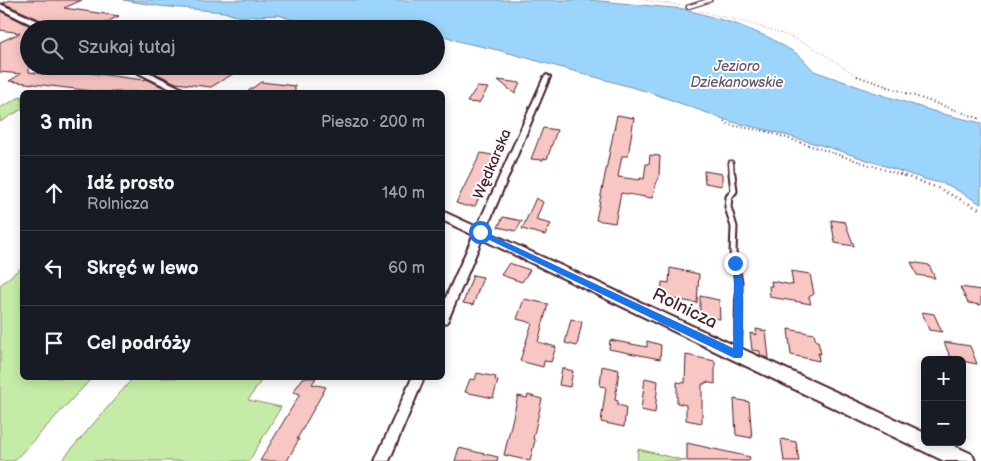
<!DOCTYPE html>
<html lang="pl">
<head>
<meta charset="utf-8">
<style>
  :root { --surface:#171b24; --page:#20242c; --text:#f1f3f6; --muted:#9ea1a6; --line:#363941 }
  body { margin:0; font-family:"Balsamiq Sans",sans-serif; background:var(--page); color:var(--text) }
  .controls { position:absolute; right:15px; bottom:15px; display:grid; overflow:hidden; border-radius:8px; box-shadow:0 2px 12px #0003 }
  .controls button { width:45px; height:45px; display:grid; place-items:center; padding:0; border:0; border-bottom:1px solid var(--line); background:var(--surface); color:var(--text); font:25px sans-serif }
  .stop { position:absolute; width:15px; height:15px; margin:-11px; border:4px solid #1a73e8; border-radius:50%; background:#fff }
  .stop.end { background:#1a73e8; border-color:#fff; box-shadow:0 1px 5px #0008 }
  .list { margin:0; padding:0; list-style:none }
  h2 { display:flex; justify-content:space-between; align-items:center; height:65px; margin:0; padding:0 20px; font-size:21px }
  h2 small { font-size:16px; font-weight:400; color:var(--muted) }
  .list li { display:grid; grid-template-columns:32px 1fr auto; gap:15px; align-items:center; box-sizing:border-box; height:75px; padding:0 20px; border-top:1px solid var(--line) }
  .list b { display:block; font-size:19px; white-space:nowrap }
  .list p { margin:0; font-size:16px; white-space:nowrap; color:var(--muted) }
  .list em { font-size:16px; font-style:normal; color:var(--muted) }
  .icon { flex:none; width:28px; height:28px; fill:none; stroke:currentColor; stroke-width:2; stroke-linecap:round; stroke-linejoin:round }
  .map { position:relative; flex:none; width:981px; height:461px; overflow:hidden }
  .search { position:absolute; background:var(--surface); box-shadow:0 2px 12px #0003; left:20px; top:20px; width:425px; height:55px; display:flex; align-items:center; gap:12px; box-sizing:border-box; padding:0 18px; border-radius:28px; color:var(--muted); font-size:19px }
  .panel { position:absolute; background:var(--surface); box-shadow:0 2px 12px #0003; left:20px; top:90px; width:425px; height:290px; border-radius:8px }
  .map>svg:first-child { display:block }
  .green { fill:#c5eca7; stroke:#888669 }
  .water { fill:#9cd5fc; stroke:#7b8ca8 }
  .building { fill:#f8c7c4; stroke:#4a1f2b }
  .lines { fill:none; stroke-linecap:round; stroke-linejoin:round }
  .lane-far3-casing { stroke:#4a1f2b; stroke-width:5.5 }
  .lane-far2-casing { stroke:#4a1f2b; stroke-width:7 }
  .lane-far1-casing { stroke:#4a1f2b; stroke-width:9 }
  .lane-casing { stroke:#4a1f2b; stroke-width:10 }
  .street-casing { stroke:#4a1f2b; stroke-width:4 }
  .secondary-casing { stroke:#4a1f2b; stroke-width:4 }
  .path-far2 { stroke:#4a1f2b; stroke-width:1; stroke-dasharray:0.5 2.5; stroke-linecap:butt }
  .path-far1 { stroke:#4a1f2b; stroke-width:2; stroke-dasharray:1 3; stroke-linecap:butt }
  .path { stroke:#4a1f2b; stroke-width:2.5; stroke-dasharray:1 4; stroke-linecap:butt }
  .lane-far3 { stroke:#fff; stroke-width:3 }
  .lane-far2 { stroke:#fff; stroke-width:4 }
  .lane-far1 { stroke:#fff; stroke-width:5 }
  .lane { stroke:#fff; stroke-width:6 }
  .street { fill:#fff; fill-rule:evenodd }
  .secondary { fill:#fff; fill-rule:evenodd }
  .route { fill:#1a73e8 }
  .labels { text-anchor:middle; stroke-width:4; stroke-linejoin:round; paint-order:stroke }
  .far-water-label { font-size:14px; font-style:italic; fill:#63566a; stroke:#fff }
  .street-label { font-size:15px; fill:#4a1f2b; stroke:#fff }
  .near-street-label { font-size:18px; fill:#4a1f2b; stroke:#fff }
</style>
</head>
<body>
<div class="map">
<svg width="981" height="461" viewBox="0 0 981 461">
  <rect width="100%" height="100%" fill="#fff"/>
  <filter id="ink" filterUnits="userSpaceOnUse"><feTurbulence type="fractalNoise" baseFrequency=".02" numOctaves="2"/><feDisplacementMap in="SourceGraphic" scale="10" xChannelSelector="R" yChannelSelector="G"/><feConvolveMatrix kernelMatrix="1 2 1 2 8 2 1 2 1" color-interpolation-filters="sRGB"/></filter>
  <g filter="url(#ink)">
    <g class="green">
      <path d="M22,96v13l-22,13v-14z"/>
      <path d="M22,267v111h70l-78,83h-14v-176z"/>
      <path d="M133,378h130l-15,22 33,7 -32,54h-188z"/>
      <path d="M638,449l48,12h-49z"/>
    </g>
    <path class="water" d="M123,0h466l95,9 52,15 34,14 29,17 15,16 62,22 63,20 42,10v81l-33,-19 -24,-6 -90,-30 -63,-18 -39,-9 -83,-30 -151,-42 -37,-8 -25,-9v-4h-47l-34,-3 -65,-7 -11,-4 -40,2 -15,-5 -65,-6z"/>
    <g class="building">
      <path d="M11,0h71l-18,8 55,8 -26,13h-39l-2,-4 -49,-22z"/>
      <path d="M0,11l36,18h-7v43l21,3 12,-6 81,11 3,-1 21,10 -6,3h-60l-92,-11 12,-7 -21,-2v-30l20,-9 -20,-3z"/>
      <path d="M166,66h67l-5,4 8,2 -25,15 -35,-4 -21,-10z"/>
      <path d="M498,80l22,3 -5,11z"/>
      <path d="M261,82l34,4v6h-48z"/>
      <path d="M477,87l11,1 -9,15 -12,-1z"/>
      <path d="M617,115l17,3 -6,38h-6l-4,21 22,3v-2l4,1 2,-15h3l1,-9 10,1 -1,19 -7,23 -31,-5 -6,30 -19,-3z"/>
      <path d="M543,128l14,2 -10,29 -3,-1 -1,2 -12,-1z"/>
      <path d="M481,153l16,3 -5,10h2l-19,40h-10l-9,-3z"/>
      <path d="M704,171l18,3v12l-17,-3z"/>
      <path d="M536,198l7,4 -7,18 15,4 -6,11 -23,-6z"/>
      <path d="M503,217l19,4 -6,10 -18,-4z"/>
      <path d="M831,220l14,2 9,24 -19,-3z"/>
      <path d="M911,262l18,3 6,13 -18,-3z"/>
      <path d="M509,263l21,7 -8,12 -21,-7z"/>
      <path d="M670,268l29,6 -2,29 -36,-6 1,-15 7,1z"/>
      <path d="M791,271l19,3 4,20 -5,3 2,7 -41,-7 -1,-11h3l-1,-5 22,4z"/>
      <path d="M473,275l10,2 -10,28 -10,-2z"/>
      <path d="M960,287l21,3v15l-13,-2z"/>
      <path d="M700,296l19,4 1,19 -20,-3z"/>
      <path d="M524,299l24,5 -10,38 18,5 -5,15 -7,-1 -1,6 -23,-6 12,-38 -15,-4z"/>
      <path d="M922,312l12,2 8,18 -13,-2z"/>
      <path d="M571,319l11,3 -5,24 -12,-3z"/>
      <path d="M756,329l10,2 3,28 -9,-4v-4l-8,-1 -2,-17 7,2z"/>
      <path d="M788,329l26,5 2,7h2l3,13 -3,-1 1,8 -28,-6z"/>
      <path d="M610,340l37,7v-6l14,4 -1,14 -51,-10z"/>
      <path d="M944,342l26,4 7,18 -26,-5z"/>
      <path d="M686,355l29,6v23l-10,-2v2h-3v39l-16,-3v-15l-9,-2v-21l8,1z"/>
      <path d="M602,366l17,4 -4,30 3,1v4l8,2 -2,20 -23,-5 5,-35 -6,-1z"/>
      <path d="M562,368l11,3 -3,16 -11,-2z"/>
      <path d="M477,373l19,4 -1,3 3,1 -5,17 -28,-6 5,-13 5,1z"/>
      <path d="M303,378h13l-4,6 14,3 -29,52h2l-12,22h-27l40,-67 -7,-2z"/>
      <path d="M645,378l13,3 -3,32 -14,-3z"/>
      <path d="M528,395l14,4 -9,40 2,1 -5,21 -26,-6 14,-59 9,2z"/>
      <path d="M734,399l15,3 3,36 -16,-3z"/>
      <path d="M781,439l15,3 3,19h-15z"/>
      <path d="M687,443l63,14 -1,4h-62z"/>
      <path d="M459,448l39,9 -1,4h-42z"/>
    </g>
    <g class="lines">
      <g class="lane-far3-casing">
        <path id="lane-far3" d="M688,7l22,-7"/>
      </g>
      <g class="lane-far2-casing">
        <path id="lane-far2" d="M731,163l1,13"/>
      </g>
      <g class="lane-far1-casing">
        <path id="lane-far1" d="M732,174l2,17 -5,6 -1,10 6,20 -1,25 6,30v19"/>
      </g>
      <g class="lane-casing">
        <path id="lane" d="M738,352l1,-52"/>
      </g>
      <g class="street-casing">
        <g id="street">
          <path d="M547,75l3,2 -102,243 -2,3 -4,1v-18l102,-229z"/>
          <path d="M412,378h12l-35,83h-14z"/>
        </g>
      </g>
      <g class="secondary-casing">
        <g id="secondary">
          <path d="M0,4l51,23 1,2h-11l-41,-20z"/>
          <path d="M124,66h12l53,26h-12z"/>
          <path d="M442,211l483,222v9h21l26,12 3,7h-31l-502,-241z"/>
        </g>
      </g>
      <g class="path-far2">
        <path d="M644,0l38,6"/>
        <path d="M699,11c39,10 82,18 118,39 15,8 28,19 42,27"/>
      </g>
      <g class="path-far1">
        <path d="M857,76l124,43"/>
        <path d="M724,121l5,4 36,6 139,45"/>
      </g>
      <path class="path" d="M900,174l38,14 43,22"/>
      <use href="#lane-far3" class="lane-far3"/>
      <use href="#lane-far2" class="lane-far2"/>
      <use href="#lane-far1" class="lane-far1"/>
      <use href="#lane" class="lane"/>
      <use href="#street" class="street"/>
      <use href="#secondary" class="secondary"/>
    </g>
  </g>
  <path class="route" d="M480,230l253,118 1,-66 -3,-19 4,-3 3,1 5,21v73l-2,3h-7l-257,-124v-3z"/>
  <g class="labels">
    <g class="far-water-label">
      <text x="737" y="71">Jezioro<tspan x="737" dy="16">Dziekanowskie</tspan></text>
    </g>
    <g class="street-label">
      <text transform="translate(492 164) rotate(-67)" y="5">Wędkarska</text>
    </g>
    <g class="near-street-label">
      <text transform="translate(685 308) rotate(26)" y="6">Rolnicza</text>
    </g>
  </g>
</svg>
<div class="controls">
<button>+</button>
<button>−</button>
</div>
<div class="stop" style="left:480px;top:232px"></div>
<div class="stop end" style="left:735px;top:263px"></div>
<div class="search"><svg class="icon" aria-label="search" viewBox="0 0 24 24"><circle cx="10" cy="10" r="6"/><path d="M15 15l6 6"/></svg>Szukaj tutaj</div>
<section class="panel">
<h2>3 min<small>Pieszo · 200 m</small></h2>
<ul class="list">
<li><svg class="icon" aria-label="ahead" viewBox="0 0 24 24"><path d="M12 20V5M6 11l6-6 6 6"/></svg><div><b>Idź prosto</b><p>Rolnicza</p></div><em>140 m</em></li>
<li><svg class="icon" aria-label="left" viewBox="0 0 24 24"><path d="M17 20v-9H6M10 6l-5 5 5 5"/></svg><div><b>Skręć w lewo</b></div><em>60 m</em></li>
<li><svg class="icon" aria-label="arrive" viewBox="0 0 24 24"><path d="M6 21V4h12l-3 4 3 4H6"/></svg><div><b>Cel podróży</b></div></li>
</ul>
</section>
</div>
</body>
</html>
